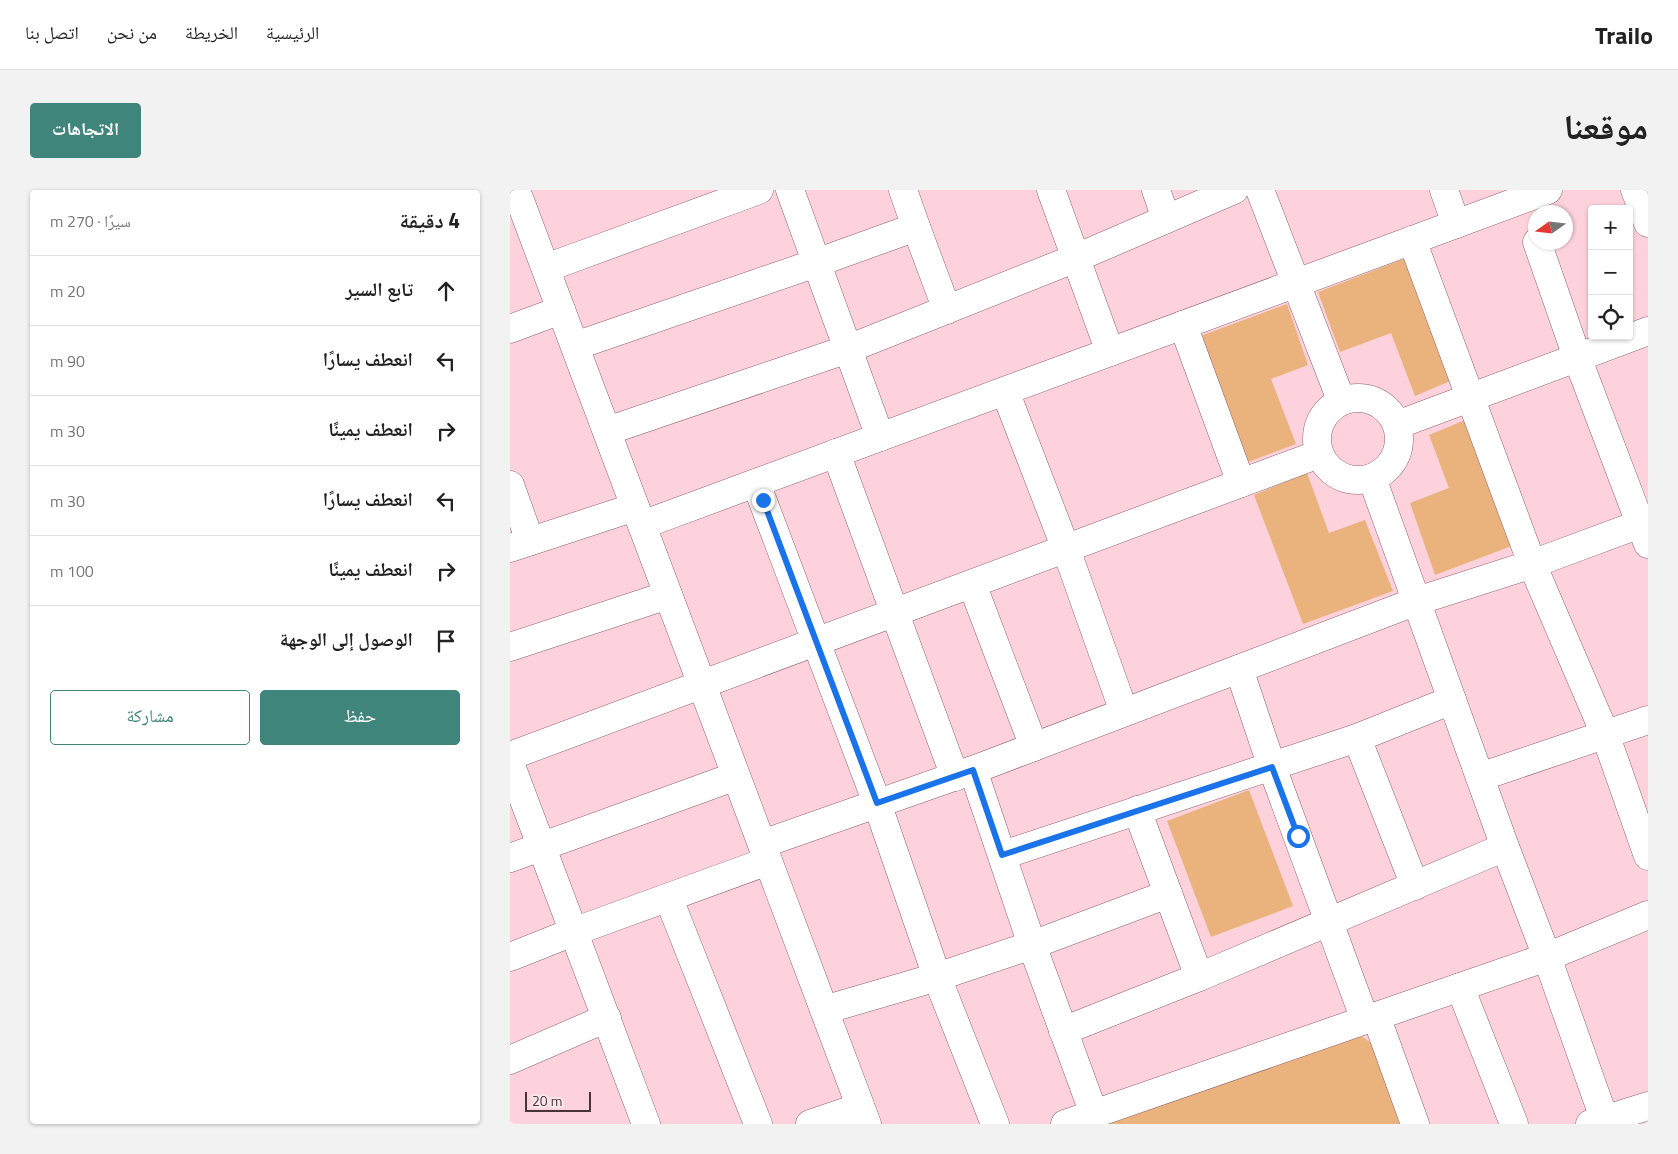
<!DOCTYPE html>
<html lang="ar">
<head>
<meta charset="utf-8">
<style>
  :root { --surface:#fff; --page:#f2f2f2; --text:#222; --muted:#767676; --line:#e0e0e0; --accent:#40857c }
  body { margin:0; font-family:"Titillium Web","Noto Naskh Arabic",sans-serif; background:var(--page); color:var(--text); direction:rtl }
  .controls { position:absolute; right:15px; top:15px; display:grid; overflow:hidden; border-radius:5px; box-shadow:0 1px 4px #0004 }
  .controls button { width:45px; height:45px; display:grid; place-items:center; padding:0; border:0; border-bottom:1px solid var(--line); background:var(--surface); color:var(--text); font:25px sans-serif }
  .compass { position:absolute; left:1018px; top:15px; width:45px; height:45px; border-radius:50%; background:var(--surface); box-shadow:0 1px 4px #0004; rotate:256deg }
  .scale { position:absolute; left:15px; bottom:12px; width:66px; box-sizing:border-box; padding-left:5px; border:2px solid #483338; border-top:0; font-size:14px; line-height:18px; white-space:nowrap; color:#483338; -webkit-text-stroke:4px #fde6eb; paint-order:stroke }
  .stop { position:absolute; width:15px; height:15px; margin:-11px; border:4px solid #1a73e8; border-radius:50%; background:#fff }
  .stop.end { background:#1a73e8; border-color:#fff; box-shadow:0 1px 5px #0008 }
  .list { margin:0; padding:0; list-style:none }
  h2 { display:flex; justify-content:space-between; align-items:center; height:65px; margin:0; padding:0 20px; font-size:21px }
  h2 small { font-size:16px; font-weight:400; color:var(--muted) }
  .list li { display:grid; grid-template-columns:32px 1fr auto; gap:15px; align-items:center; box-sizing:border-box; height:70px; padding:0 20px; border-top:1px solid var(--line) }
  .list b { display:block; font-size:19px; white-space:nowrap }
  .list em { font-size:16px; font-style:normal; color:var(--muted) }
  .actions { display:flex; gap:10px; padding:15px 20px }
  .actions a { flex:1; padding:11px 0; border:1px solid var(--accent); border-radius:5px; text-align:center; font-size:18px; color:var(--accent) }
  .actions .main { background:var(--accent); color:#fff }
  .icon { flex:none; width:28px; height:28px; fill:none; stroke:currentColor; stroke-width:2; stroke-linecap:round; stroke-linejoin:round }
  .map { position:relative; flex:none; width:1138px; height:934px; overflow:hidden; direction:ltr; border-radius:5px }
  header { display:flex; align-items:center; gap:30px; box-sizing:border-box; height:70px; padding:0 25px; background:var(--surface); border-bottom:1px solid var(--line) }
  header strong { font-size:24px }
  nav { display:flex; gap:28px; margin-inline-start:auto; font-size:18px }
  .intro { display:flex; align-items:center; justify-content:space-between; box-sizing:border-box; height:120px; padding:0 30px }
  h1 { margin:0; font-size:35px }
  .button { padding:12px 22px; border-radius:5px; background:var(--accent); color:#fff; font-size:18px; font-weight:700 }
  main { display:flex; gap:30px; padding:0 30px }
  aside { flex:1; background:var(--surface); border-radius:5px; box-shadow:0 1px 4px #0004 }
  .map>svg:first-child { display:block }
  .green { fill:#eab27d }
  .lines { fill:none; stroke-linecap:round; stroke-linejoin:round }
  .minor-casing { stroke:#91626d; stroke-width:29 }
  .minor { stroke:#fff; stroke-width:28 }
  .route { stroke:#1a73e8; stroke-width:6 }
</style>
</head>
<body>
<header>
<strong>Trailo</strong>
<nav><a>الرئيسية</a><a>الخريطة</a><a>من نحن</a><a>اتصل بنا</a></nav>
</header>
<div class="intro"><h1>موقعنا</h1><a class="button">الاتجاهات</a></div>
<main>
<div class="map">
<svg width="1138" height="934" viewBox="0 0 1138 934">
  <rect width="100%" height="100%" fill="#fed2dc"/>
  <g class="green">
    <path d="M899,67l46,122 -40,17 -24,-63 -51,19 -22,-60z"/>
    <path d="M777,114l21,61 -37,14 25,65 -53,20 -48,-126z"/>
    <path d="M960,228l47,126 -82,31 -25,-72 39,-15 -20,-53z"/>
    <path d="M797,283l22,60 36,-13 28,71 -90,33 -49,-129z"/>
    <path d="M739,600l44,116 -82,31 -44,-116z"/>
    <path d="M835,846l18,1 12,9 29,78h-305z"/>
  </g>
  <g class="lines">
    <g class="minor-casing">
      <g id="minor">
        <path d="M6,0l351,934"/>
        <path d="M280,0l90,247"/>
        <path d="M393,0l13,37"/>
        <path d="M541,0l59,162"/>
        <path d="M646,0l10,29"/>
        <path d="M750,0l81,210"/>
        <path d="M934,0l12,34"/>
        <path d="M1125,0l13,33"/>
        <path d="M902,50l120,324 73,170 43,122"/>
        <path d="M1027,52l40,115 71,187"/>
        <path d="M36,78l213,-78"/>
        <path d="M673,135l58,158"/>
        <path d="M0,139l51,-19"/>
        <path d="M65,156l241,-83 100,-36 31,83"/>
        <path d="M495,201l61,158 58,163"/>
        <circle cx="848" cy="249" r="41"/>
        <path d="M887,235l251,-94"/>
        <path d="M97,241l241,-82 228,-91 158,-68"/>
        <path d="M326,263l119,324"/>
        <path d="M862,288l133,369 42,110 59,167"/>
        <path d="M246,293l121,320 60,174 58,147"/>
        <path d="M0,295l20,56"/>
        <path d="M132,335l906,-335"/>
        <path d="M0,358l125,-41"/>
        <path d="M462,394l62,163"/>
        <path d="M0,457l158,-52"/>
        <path d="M729,479l33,98 93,253"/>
        <path d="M847,548l58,148"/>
        <path d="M0,566l809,-302"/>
        <path d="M0,573l136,361"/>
        <path d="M463,580l59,175 62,169"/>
        <path d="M970,587l168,-57"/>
        <path d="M627,620l62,167"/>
        <path d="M252,654l211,-74 444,-169 115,-37 116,-43"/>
        <path d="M493,665l354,-117 95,-38"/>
        <path d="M0,668l226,-82"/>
        <path d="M159,709l89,225"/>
        <path d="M0,767l63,-25 195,-71"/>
        <path d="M950,797l54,137"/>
        <path d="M314,820l113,-33 95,-32 136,-51"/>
        <path d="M866,826l39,108"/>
        <path d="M553,841l136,-54 306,-130"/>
        <path d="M0,870l97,-42"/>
        <path d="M300,934l50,-17"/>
        <path d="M555,934l482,-167 101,-42"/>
        <path d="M1080,934l58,-18"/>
      </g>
    </g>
    <use href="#minor" class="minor"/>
  </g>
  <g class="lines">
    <path class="route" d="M253,310l114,303 96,-33 29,85 270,-88 26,69"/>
  </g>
</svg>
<div class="controls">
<button>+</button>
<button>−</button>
<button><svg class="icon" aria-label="locate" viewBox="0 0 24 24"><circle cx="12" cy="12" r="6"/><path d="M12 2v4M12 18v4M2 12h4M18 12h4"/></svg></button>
</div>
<svg class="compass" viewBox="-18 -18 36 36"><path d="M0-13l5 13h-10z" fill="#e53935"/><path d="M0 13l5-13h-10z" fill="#767676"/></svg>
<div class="scale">20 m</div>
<div class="stop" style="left:788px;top:646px"></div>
<div class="stop end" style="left:253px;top:310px"></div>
</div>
<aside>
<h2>4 دقيقة<small>سيرًا · 270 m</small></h2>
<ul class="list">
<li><svg class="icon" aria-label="ahead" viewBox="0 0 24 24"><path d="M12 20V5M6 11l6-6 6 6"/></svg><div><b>تابع السير</b></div><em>20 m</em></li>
<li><svg class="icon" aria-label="left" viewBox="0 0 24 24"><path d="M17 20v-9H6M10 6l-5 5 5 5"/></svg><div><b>انعطف يسارًا</b></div><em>90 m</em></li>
<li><svg class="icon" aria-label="right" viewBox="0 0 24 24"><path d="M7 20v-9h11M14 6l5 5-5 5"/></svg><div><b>انعطف يمينًا</b></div><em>30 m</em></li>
<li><svg class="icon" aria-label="left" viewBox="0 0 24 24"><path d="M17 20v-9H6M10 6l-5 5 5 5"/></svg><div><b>انعطف يسارًا</b></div><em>30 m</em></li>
<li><svg class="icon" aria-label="right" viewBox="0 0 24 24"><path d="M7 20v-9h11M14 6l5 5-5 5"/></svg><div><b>انعطف يمينًا</b></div><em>100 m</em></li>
<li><svg class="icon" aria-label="arrive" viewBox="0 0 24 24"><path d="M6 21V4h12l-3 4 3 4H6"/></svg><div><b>الوصول إلى الوجهة</b></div></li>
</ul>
<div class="actions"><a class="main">حفظ</a><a>مشاركة</a></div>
</aside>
</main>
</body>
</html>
